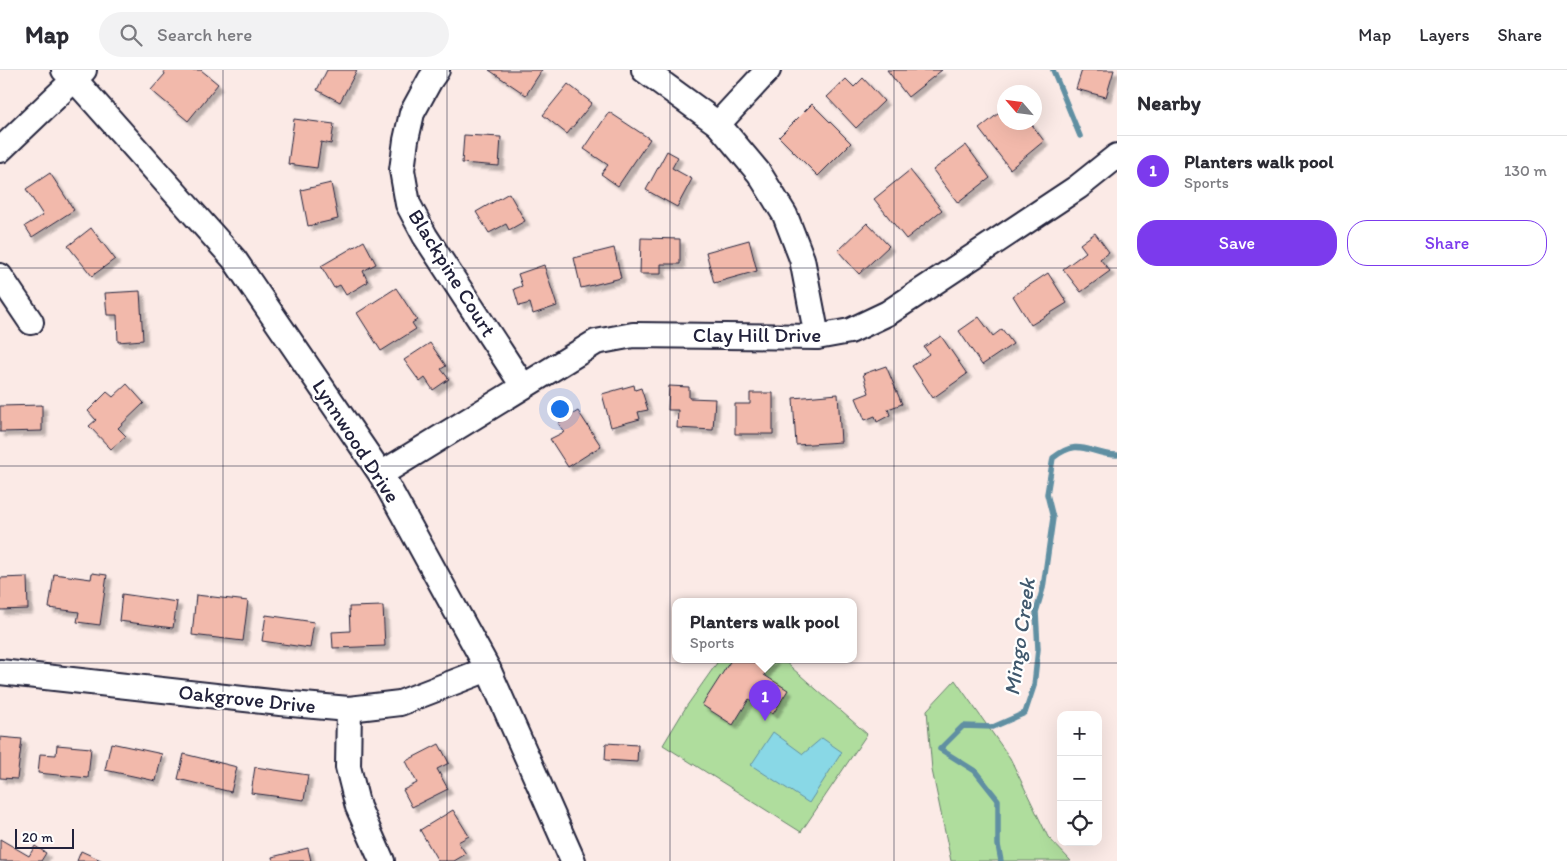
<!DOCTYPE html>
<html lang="en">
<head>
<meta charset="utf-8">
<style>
  :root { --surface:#fff; --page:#f2f2f3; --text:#2b2b33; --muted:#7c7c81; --line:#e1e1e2; --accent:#7c3aed }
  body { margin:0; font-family:Itim,sans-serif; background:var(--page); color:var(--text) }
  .controls { position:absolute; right:15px; bottom:15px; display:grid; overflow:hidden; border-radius:10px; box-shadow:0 5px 20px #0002 }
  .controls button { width:45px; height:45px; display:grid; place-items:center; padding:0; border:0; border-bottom:1px solid var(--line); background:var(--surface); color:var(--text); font:25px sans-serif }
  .compass { position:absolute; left:997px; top:15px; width:45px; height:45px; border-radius:50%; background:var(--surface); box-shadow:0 5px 20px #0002; rotate:298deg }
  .scale { position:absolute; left:15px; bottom:12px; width:59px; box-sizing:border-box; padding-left:5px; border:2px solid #22223b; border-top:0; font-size:14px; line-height:18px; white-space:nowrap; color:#22223b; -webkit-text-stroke:4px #fff; paint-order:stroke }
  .you { position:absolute; left:559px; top:338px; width:18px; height:18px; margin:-12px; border:4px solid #fff; border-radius:50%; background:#1a73e8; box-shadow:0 0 0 8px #1a73e833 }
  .badge { display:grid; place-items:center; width:32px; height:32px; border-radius:50%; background:var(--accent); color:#fff; font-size:16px; font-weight:700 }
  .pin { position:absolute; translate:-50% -41px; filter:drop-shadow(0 1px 2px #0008) }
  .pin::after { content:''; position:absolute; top:26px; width:18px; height:15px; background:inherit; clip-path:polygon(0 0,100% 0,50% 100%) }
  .popup { position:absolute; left:672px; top:528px; width:185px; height:65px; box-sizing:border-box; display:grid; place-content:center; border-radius:10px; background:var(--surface); filter:drop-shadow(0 1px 4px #0005); font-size:16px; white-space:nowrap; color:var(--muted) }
  .popup b { font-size:19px; color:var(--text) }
  .popup::after { content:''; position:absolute; left:50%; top:100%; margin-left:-10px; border:10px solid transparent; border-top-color:var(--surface) }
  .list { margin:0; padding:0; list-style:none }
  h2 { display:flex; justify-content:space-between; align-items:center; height:65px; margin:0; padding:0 20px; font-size:21px }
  h2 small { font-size:16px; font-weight:400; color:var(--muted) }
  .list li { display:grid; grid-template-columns:32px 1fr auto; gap:15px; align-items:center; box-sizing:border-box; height:70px; padding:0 20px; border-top:1px solid var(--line) }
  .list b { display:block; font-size:19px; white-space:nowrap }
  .list p { margin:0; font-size:16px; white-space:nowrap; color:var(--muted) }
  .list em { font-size:16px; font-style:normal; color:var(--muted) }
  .actions { display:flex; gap:10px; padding:15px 20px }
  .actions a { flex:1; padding:11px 0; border:1px solid var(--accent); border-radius:20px; text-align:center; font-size:18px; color:var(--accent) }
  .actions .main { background:var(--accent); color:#fff }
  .icon { flex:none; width:28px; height:28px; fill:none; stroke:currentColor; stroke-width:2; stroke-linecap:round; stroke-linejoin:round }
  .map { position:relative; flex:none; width:1117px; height:791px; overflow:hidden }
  header { display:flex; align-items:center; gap:30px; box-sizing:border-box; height:70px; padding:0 25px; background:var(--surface); border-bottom:1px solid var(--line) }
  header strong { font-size:24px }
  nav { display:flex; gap:28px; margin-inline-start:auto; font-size:18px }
  .search { width:350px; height:45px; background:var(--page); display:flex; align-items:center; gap:12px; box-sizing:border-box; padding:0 18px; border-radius:28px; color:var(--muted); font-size:19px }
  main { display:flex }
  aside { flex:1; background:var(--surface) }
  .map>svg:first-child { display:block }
  .green { fill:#afdd9d; stroke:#68806c }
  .water { fill:#89d8e6; stroke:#608fa2 }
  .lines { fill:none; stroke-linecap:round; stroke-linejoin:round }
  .stream { stroke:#608fa2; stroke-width:5.5 }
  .building { fill:#f2b9ab; stroke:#22223b; filter:url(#shadow) }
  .minor-casing { stroke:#22223b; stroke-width:28 }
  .minor { stroke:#fff; stroke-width:24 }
  .grid { fill:none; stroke:#22223b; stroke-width:1; stroke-opacity:0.55 }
  .labels { text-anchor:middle; stroke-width:4.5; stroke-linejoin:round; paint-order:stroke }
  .street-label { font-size:21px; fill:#22223b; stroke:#fff }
  .water-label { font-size:22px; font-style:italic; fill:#41596e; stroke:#fff }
</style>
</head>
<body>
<header>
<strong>Map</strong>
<div class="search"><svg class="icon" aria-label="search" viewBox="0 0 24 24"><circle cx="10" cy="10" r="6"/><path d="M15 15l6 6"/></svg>Search here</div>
<nav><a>Map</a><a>Layers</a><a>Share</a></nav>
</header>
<main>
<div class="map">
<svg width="1117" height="791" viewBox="0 0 1117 791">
  <defs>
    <filter id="shadow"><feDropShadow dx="4.5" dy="4.5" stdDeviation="1" flood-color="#0004"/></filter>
  </defs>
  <rect width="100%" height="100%" fill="#fbeae6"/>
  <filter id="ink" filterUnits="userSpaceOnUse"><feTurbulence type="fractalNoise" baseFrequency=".02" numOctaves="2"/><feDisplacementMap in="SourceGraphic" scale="10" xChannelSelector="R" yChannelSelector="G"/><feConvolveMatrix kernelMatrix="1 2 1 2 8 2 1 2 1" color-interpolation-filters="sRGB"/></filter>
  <g filter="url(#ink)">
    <g class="green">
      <path d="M719,590h64l84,74 -66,98 -138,-87 23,-38z"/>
      <path d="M955,610l55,78 38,79 23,24h-120l-19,-91 -5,-60z"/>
    </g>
    <path class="water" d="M773,662l30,22 19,-16 20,14 -33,51 -58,-38z"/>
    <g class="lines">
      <g class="stream">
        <path d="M1053,0l27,66"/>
        <path d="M1001,791l-3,-16v-45l-23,-29 -35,-22 23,-23 30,1 32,-14 9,-27 4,-37 -2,-37 7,-24 10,-70 -6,-24 6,-36c27,-22 36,-3 64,-3"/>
      </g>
    </g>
    <g class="building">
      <path d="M163,0h38l17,14 -30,37 -37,-31 14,-16z"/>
      <path d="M327,0h30l-17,32 -23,-12z"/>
      <path d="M489,0h53l-16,25z"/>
      <path d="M887,0h55l-34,27z"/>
      <path d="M1082,0h32l-8,27 -30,-8z"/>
      <path d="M863,8l21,23 -28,27 -29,-31 19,-18 8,8z"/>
      <path d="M568,14l24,19 -25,31 -24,-19z"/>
      <path d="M812,34l39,39 -33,33 -39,-39z"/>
      <path d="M1004,39v13h26l14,19 -34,28 -31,-40z"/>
      <path d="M609,42l41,27 -32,47 -17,-12 7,-9 -24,-16z"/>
      <path d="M294,49l40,5 -3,20 -10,-2 -4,26 -29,-4z"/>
      <path d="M464,65l37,2 -2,29 -37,-3z"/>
      <path d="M966,75l24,33 -32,25 -25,-33z"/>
      <path d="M667,81l11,6 -6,11 20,11 -15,28 -31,-17z"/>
      <path d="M910,100l32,40 -36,29 -32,-40z"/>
      <path d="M50,103l24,37 -42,27 -7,-11 18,-11 -17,-26z"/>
      <path d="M331,113l7,36 -30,7 -7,-36z"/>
      <path d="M509,123l16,28 -16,9 -3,-6 -17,9 -13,-21z"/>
      <path d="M867,153l22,23 -30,28 -21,-23z"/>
      <path d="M91,158l24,31 -23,17 -24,-30z"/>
      <path d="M1095,163l14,19 -9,7 10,12 -29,21 -18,-23 23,-17 -6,-8z"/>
      <path d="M641,168l39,1v25h-19v10h-21z"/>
      <path d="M749,170l8,31 -43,12 -8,-31z"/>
      <path d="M364,171l12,23 -13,7 5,11 -22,13 -6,-10 -6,3 -13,-22z"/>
      <path d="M614,178l7,30 -40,10 -7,-30z"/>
      <path d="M544,195l13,41 -24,8 -3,-11 -11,3 -5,-17 8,-3 -4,-12z"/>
      <path d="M1048,203l19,30 -36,22 -18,-29z"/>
      <path d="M396,218l21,32 -5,3 4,6 -35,22 -24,-38z"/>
      <path d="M140,221l3,49 -25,2 -1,-27h-10l-2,-22z"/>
      <path d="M979,247l14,19 9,-7 11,15 -31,21 -23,-34z"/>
      <path d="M941,266l26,38 -34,24 -21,-32 17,-12 -5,-7z"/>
      <path d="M430,273l16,23 -5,3 8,10 -16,11 -8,-12 -5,4 -16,-22z"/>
      <path d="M886,296l16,38 -14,5 2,6 -13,7 -2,-6 -10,4 -9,-22 13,-5 -6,-19z"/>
      <path d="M127,314l17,19 -26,25 8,8 -15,13 -22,-23 7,-6 -8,-9 19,-19 6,5z"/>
      <path d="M634,315l1,5 6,-2 7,22 -10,2 2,7 -29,8 -9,-33z"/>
      <path d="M669,316l20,1v11l26,1 -2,31 -36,-2 1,-18h-10z"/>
      <path d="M750,323h23v41h-38v-30h15z"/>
      <path d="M838,324l3,48 -45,3 -3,-47z"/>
      <path d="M42,335v26l-42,1v-26z"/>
      <path d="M578,341l23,35 -33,21 -18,-28 14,-7 -6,-9z"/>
      <path d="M92,503l15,2 -7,50 -23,-3 2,-10 -30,-4 5,-34 37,5z"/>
      <path d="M27,507l1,32 -28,1v-32z"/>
      <path d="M122,524l55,8 -4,26 -54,-7z"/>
      <path d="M196,525l52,6 -5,40 -51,-6z"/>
      <path d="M383,536l2,40 -52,2 -1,-16 18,-1 -1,-24z"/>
      <path d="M266,545l48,7 -4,26 -48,-7z"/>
      <path d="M731,590h43l-10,15 24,15 -15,24 -24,-15 -16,26 -31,-20z"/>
      <path d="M0,667l22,2 -5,40 -17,-1z"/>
      <path d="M111,673l51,11 -6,27 -51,-11z"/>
      <path d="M606,673l32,2 -1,17 -32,-2z"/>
      <path d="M439,674l10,19 -12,6 11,20 -36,18 -9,-17 14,-7 -11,-22z"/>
      <path d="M57,675l34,3 -3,30 -50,-5 2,-19 16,1z"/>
      <path d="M184,684l53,13 -6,25 -53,-13z"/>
      <path d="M255,697l53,8 -4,25 -53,-7z"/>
      <path d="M453,740l16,26 -11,6 8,12 -12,7h-16l-18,-31z"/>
      <path d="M0,769l29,17 6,-10 11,7 -5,8h-41z"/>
      <path d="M308,778l3,13h-38l-1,-4z"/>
      <path d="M81,781l22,10h-26z"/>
    </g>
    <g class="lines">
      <g class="minor-casing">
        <g id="minor">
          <path d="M64,0l10,9 160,180 147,215 107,195 85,192"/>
          <path d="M437,0l-7,10 -18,33 -6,27 -4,30 6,34 17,32 98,150"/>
          <path d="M644,0l74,54 41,49 26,42 17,44 15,78"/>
          <path d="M718,54l50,-54"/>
          <path d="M0,80l84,-80"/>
          <path d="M0,206l31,46"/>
          <path d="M381,404l215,-132 37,-7 184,2 33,-6 38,-18 190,-126 39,-31"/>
          <path d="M0,602l280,31 69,6 51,-6 88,-34"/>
          <path d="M349,639l-1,58 10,40 24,54"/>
        </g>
      </g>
      <use href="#minor" class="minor"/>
    </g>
  </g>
  <path class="grid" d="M223,0v791M447,0v791M670,0v791M894,0v791M0,198h1117M0,396h1117M0,593h1117"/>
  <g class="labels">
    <g class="street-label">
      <text transform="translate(452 203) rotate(58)" y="7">Blackpine Court</text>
      <text x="757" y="272">Clay Hill Drive</text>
      <text transform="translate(356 371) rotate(57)" y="7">Lynnwood Drive</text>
      <text transform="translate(247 629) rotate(6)" y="7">Oakgrove Drive</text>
    </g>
    <g class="water-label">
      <text transform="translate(1019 567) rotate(-82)" y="8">Mingo Creek</text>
    </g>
  </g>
</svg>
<div class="controls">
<button>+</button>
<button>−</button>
<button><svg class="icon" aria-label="locate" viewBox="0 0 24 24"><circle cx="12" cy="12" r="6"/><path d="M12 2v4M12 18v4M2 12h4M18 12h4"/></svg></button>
</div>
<svg class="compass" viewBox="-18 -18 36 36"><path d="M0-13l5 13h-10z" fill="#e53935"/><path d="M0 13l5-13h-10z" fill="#7c7c81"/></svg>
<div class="scale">20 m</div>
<div class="you"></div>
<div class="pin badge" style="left:765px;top:651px">1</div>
<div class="popup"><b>Planters walk pool</b>Sports</div>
</div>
<aside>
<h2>Nearby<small></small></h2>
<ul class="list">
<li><span class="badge">1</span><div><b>Planters walk pool</b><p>Sports</p></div><em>130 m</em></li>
</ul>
<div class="actions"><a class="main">Save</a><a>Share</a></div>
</aside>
</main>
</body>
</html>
